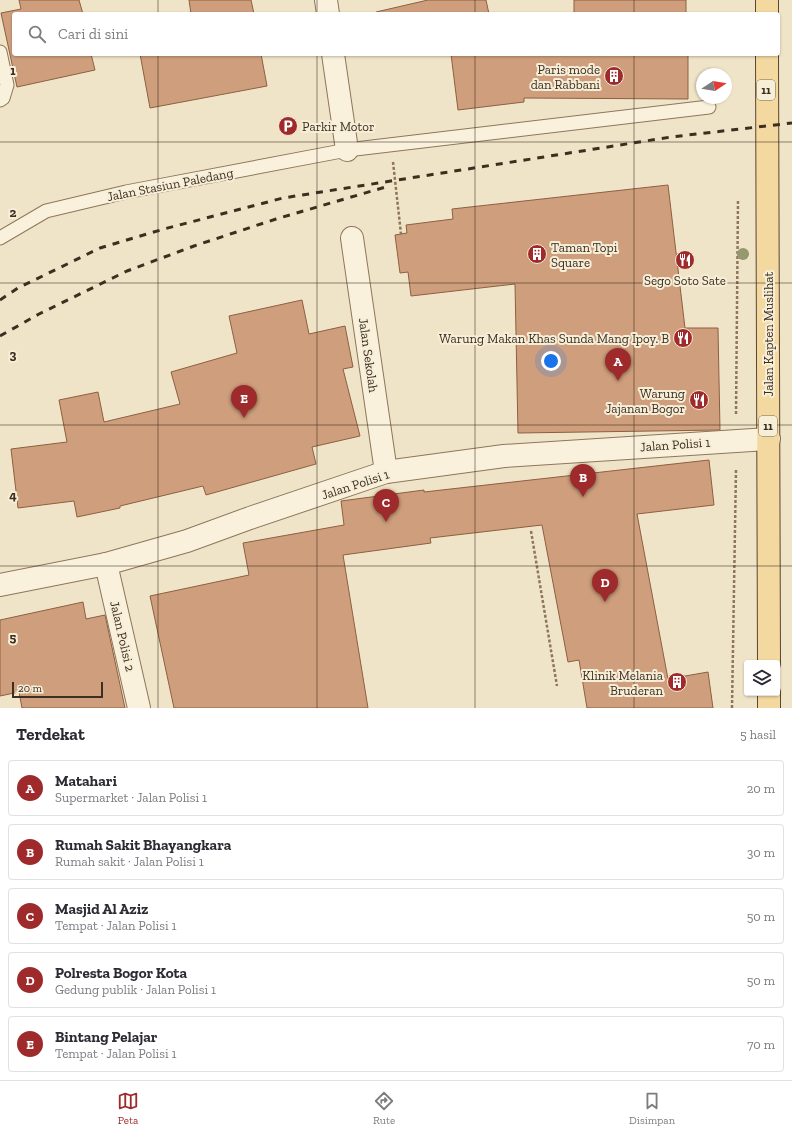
<!DOCTYPE html>
<html lang="id">
<head>
<meta charset="utf-8">
<style>
  :root { --surface:#fff; --page:#f2f2f3; --text:#2b2b33; --muted:#7c7c81; --line:#e1e1e2; --accent:#9e2a2b }
  body { margin:0; font-family:"Zilla Slab",serif; background:var(--page); color:var(--text) }
  .controls { position:absolute; right:12px; bottom:12px; display:grid; overflow:hidden; border-radius:4px; box-shadow:0 1px 3px #0004 }
  .controls button { width:36px; height:36px; display:grid; place-items:center; padding:0; border:0; border-bottom:1px solid var(--line); background:var(--surface); color:var(--text); font:20px sans-serif }
  .compass { position:absolute; left:696px; top:68px; width:36px; height:36px; border-radius:50%; background:var(--surface); box-shadow:0 1px 3px #0004; rotate:78deg }
  .scale { position:absolute; left:12px; bottom:10px; width:91px; box-sizing:border-box; padding-left:4px; border:2px solid #3d2e20; border-top:0; font-size:11px; line-height:14px; white-space:nowrap; color:#3d2e20; -webkit-text-stroke:3px #f7eed8; paint-order:stroke }
  .you { position:absolute; left:551px; top:361px; width:14px; height:14px; margin:-10px; border:3px solid #fff; border-radius:50%; background:#1a73e8; box-shadow:0 0 0 6px #1a73e833 }
  .badge { display:grid; place-items:center; width:26px; height:26px; border-radius:50%; background:var(--accent); color:#fff; font-size:13px; font-weight:700 }
  .pin { position:absolute; translate:-50% -33px; filter:drop-shadow(0 1px 2px #0008) }
  .pin::after { content:''; position:absolute; top:21px; width:14px; height:12px; background:inherit; clip-path:polygon(0 0,100% 0,50% 100%) }
  .list { margin:0; padding:0; list-style:none }
  h2 { display:flex; justify-content:space-between; align-items:center; height:52px; margin:0; padding:0 16px; font-size:17px }
  h2 small { font-size:13px; font-weight:400; color:var(--muted) }
  .list li { display:grid; grid-template-columns:26px 1fr auto; gap:12px; align-items:center; box-sizing:border-box; height:56px; margin:0 8px 8px; padding:0 8px; border:1px solid var(--line); border-radius:4px }
  .list b { display:block; font-size:15px; white-space:nowrap }
  .list p { margin:0; font-size:13px; white-space:nowrap; color:var(--muted) }
  .list em { font-size:13px; font-style:normal; color:var(--muted) }
  .icon { flex:none; width:22px; height:22px; fill:none; stroke:currentColor; stroke-width:2; stroke-linecap:round; stroke-linejoin:round }
  .map { position:relative; flex:none; width:792px; height:708px; overflow:hidden }
  .search { position:absolute; background:var(--surface); box-shadow:0 1px 3px #0004; left:12px; right:12px; top:12px; height:44px; display:flex; align-items:center; gap:10px; box-sizing:border-box; padding:0 14px; border-radius:4px; color:var(--muted); font-size:15px }
  .sheet { height:372px; background:var(--surface) }
  nav { display:flex; justify-content:space-around; align-items:center; box-sizing:border-box; height:56px; border-top:1px solid var(--line); background:var(--surface); font-size:11px; color:var(--muted) }
  nav a { display:grid; justify-items:center; gap:2px }
  nav .on { color:var(--accent) }
  .map>svg:first-child { display:block }
  .building { fill:#cf9f7d; stroke:#8d5f41 }
  .lines { fill:none; stroke-linecap:round; stroke-linejoin:round }
  .service-casing { stroke:#8d765c; stroke-width:15 }
  .minor-casing { stroke:#8d765c; stroke-width:24 }
  .primary-casing { stroke:#5b4430; stroke-width:24 }
  .path { stroke:#8d765c; stroke-width:2.5; stroke-dasharray:3 2; stroke-linecap:butt }
  .service { stroke:#faf1dc; stroke-width:13 }
  .minor { stroke:#faf1dc; stroke-width:22 }
  .primary { stroke:#f3d9a0; stroke-width:22 }
  .rail { stroke:#3d2e20; stroke-width:3; stroke-dasharray:7 7; stroke-linecap:butt }
  .path-bridge { stroke:#8d765c; stroke-width:2.5; stroke-dasharray:3 2; stroke-linecap:butt }
  .tree { fill:#96986f }
  .grid { fill:none; stroke:#3d2e20; stroke-width:1; stroke-opacity:0.55 }
  .labels { text-anchor:middle; stroke-width:4; stroke-linejoin:round; paint-order:stroke }
  .shield { fill:#f7eed8; stroke:#756857; stroke-width:1 }
  .shield-label { font-size:12px; font-weight:bold; fill:#3d2e20 }
  .poi-label { font-size:13px; fill:#3d2e20; stroke:#f7eed8; text-anchor:end }
  .street-label { font-size:13px; fill:#3d2e20; stroke:#f7eed8 }
  .grid-label { font-size:13px; text-anchor:middle; font-weight:bold; fill:#3d2e20; stroke:#f7eed8; stroke-width:4; stroke-linejoin:round; paint-order:stroke }
</style>
</head>
<body>
<div class="map">
<svg width="792" height="708" viewBox="0 0 792 708">
  <rect width="100%" height="100%" fill="#f0e4c8"/>
  <g class="building">
    <path d="M19,0h60l4,14h-69v40h77l4,16 -78,17 -16,-74 20,-4z"/>
    <path d="M189,0h62l3,14h-63z"/>
    <path d="M428,0h58l3,14h-113v-2z"/>
    <rect x="574" y="0" width="112" height="14"/>
    <path d="M140,54h121l6,32 -117,22z"/>
    <path d="M451,54h237v45l-164,-1v4l-66,8z"/>
    <path d="M668,185l17,143h33l2,102 -202,3 -3,-149 -104,12 -3,-24 -8,1 -5,-38 12,-2 -1,-8 47,-6 -1,-10z"/>
    <path d="M302,300l7,34 36,-8 8,41 -10,2 17,67 -48,11 4,17 -110,31 -3,-9 -83,20v2l-43,9 -3,-16 -56,7 -7,-59 56,-7 -8,-42 39,-8 6,30 76,-18 -9,-32 66,-19 -8,-37z"/>
    <path d="M709,460l5,45 -77,9 31,165 40,-7 5,36h-126l-8,-48 -11,2 -26,-137 -112,13 1,5 -88,12 25,153h-194l-24,-112 99,-21 -6,-32 101,-18 -3,-24 83,-11v2z"/>
    <path d="M83,602l3,17 19,-4 20,93h-103l-3,-16 -19,4v-76z"/>
  </g>
  <g class="lines">
    <g class="service-casing">
      <g id="service">
        <path d="M0,52l7,33 -4,13 -3,2"/>
        <path d="M0,238l46,-27 80,-19 221,-42 362,-43"/>
      </g>
    </g>
    <g class="minor-casing">
      <g id="minor">
        <path d="M326,0l2,14"/>
        <path d="M333,54l14,96"/>
        <path d="M352,238l34,234"/>
        <path d="M106,564l33,144"/>
        <path d="M0,585l106,-21 81,-23 63,-23 136,-46 118,-16 265,-17"/>
      </g>
    </g>
    <g class="primary-casing">
      <g id="primary">
        <path d="M767,14v-14"/>
        <path d="M767,54l2,609"/>
        <path d="M769,693v15"/>
      </g>
    </g>
    <g class="path">
      <path d="M736,414l2,-215"/>
      <path d="M531,531l26,155"/>
      <path d="M732,708l4,-239"/>
    </g>
    <use href="#service" class="service"/>
    <use href="#minor" class="minor"/>
    <use href="#primary" class="primary"/>
    <g class="rail">
      <path d="M0,300l18,-12 82,-40 64,-19 119,-31 388,-61 121,-14"/>
      <path d="M0,336l39,-22 88,-43 67,-25 82,-27 113,-33"/>
    </g>
    <path class="path-bridge" d="M393,162l8,72"/>
  </g>
  <circle class="tree" cx="743" cy="254" r="6"/>
  <path class="grid" d="M158,0v14M317,0v14M475,0v14M634,0v14M158,54v654M317,54v654M475,54v654M634,54v654M0,142h792M0,283h792M0,425h792M0,566h792"/>
  <defs>
    <g id="building-disc" transform="scale(1)"><circle r="9.5" fill="#9e2a2b" stroke="#f7eed8"/><path d="M-4-6H4V6H1V3H-1V6H-4ZM-2.5-4.3h1.7v1.8h-1.7ZM.8-4.3h1.7v1.8H.8ZM-2.5-1h1.7V.8h-1.7ZM.8-1h1.7V.8H.8Z" fill="#fff"/></g>
    <g id="parking-disc" transform="scale(1)"><circle r="9.5" fill="#9e2a2b" stroke="#f7eed8"/><path d="M-3.5-5.5H1a3.5 3.5 0 0 1 0 7H-1V5.5H-3.5ZM-1-3.4V-.6H.8a1.4 1.4 0 0 0 0-2.8Z" fill="#fff"/></g>
    <g id="restaurant-disc" transform="scale(1)"><circle r="9.5" fill="#9e2a2b" stroke="#f7eed8"/><path d="M-5-6h1v4h1v-4h1v4h1v-4h1v5L-1.5 .5V6h-2V.5L-5-1ZM5-6V6H3V1.5H1.5Q1.5-4 5-6Z" fill="#fff"/></g>
  </defs>
  <g fill-rule="evenodd">
    <use href="#building-disc" x="614" y="76"/>
    <use href="#parking-disc" x="288" y="126"/>
    <use href="#building-disc" x="537" y="254"/>
    <use href="#restaurant-disc" x="685" y="260"/>
    <use href="#restaurant-disc" x="683" y="338"/>
    <use href="#restaurant-disc" x="699" y="400"/>
    <use href="#building-disc" x="677" y="682"/>
  </g>
  <g class="labels">
    <g class="shield">
      <rect x="757" y="80" width="18" height="20" rx="3"/>
      <rect x="759" y="416" width="18" height="20" rx="3"/>
    </g>
    <g class="shield-label">
      <text x="766" y="94">11</text>
      <text x="768" y="430">11</text>
    </g>
    <g class="poi-label">
      <text x="600" y="74">Paris mode<tspan x="600" dy="15">dan Rabbani</tspan></text>
      <text x="302" y="131" text-anchor="start">Parkir Motor</text>
      <text x="551" y="252" text-anchor="start">Taman Topi<tspan x="551" dy="15">Square</tspan></text>
      <text x="685" y="285" text-anchor="middle">Sego Soto Sate</text>
      <text x="669" y="343">Warung Makan Khas Sunda Mang Ipoy. B</text>
      <text x="685" y="398">Warung<tspan x="685" dy="15">Jajanan Bogor</tspan></text>
      <text x="663" y="680">Klinik Melania<tspan x="663" dy="15">Bruderan</tspan></text>
    </g>
    <g class="street-label">
      <text transform="translate(170 184) rotate(-11)" y="5">Jalan Stasiun Paledang</text>
      <text transform="translate(768 334) rotate(-90)" y="5">Jalan Kapten Muslihat</text>
      <text transform="translate(369 355) rotate(82)" y="5">Jalan Sekolah</text>
      <text transform="translate(675 444) rotate(-4)" y="5">Jalan Polisi 1</text>
      <text transform="translate(355 484) rotate(-18)" y="5">Jalan Polisi 1</text>
      <text transform="translate(123 636) rotate(77)" y="5">Jalan Polisi 2</text>
    </g>
  </g>
  <g class="grid-label">
    <text x="13" y="75">1</text>
    <text x="13" y="217">2</text>
    <text x="13" y="359">3</text>
    <text x="13" y="500">4</text>
    <text x="13" y="642">5</text>
  </g>
</svg>
<div class="controls">
<button><svg class="icon" aria-label="layers" viewBox="0 0 24 24"><path d="M12 4l9 5-9 5-9-5zM3 14l9 5 9-5"/></svg></button>
</div>
<svg class="compass" viewBox="-18 -18 36 36"><path d="M0-13l5 13h-10z" fill="#e53935"/><path d="M0 13l5-13h-10z" fill="#7c7c81"/></svg>
<div class="scale">20 m</div>
<div class="you"></div>
<div class="pin badge" style="left:618px;top:381px">A</div>
<div class="pin badge" style="left:583px;top:497px">B</div>
<div class="pin badge" style="left:386px;top:522px">C</div>
<div class="pin badge" style="left:605px;top:602px">D</div>
<div class="pin badge" style="left:244px;top:418px">E</div>
<div class="search"><svg class="icon" aria-label="search" viewBox="0 0 24 24"><circle cx="10" cy="10" r="6"/><path d="M15 15l6 6"/></svg>Cari di sini</div>
</div>
<section class="sheet">
<h2>Terdekat<small>5 hasil</small></h2>
<ul class="list">
<li><span class="badge">A</span><div><b>Matahari</b><p>Supermarket · Jalan Polisi 1</p></div><em>20 m</em></li>
<li><span class="badge">B</span><div><b>Rumah Sakit Bhayangkara</b><p>Rumah sakit · Jalan Polisi 1</p></div><em>30 m</em></li>
<li><span class="badge">C</span><div><b>Masjid Al Aziz</b><p>Tempat · Jalan Polisi 1</p></div><em>50 m</em></li>
<li><span class="badge">D</span><div><b>Polresta Bogor Kota</b><p>Gedung publik · Jalan Polisi 1</p></div><em>50 m</em></li>
<li><span class="badge">E</span><div><b>Bintang Pelajar</b><p>Tempat · Jalan Polisi 1</p></div><em>70 m</em></li>
</ul>
</section>
<nav>
<a class="on"><svg class="icon" aria-label="map" viewBox="0 0 24 24"><path d="M3 6l6-2 6 2 6-2v14l-6 2-6-2-6 2zM9 4v14M15 6v14"/></svg>Peta</a>
<a><svg class="icon" aria-label="directions" viewBox="0 0 24 24"><path d="M12 3l9 9-9 9-9-9zM9 14v-3h6M13 9l2 2-2 2"/></svg>Rute</a>
<a><svg class="icon" aria-label="saved" viewBox="0 0 24 24"><path d="M7 4h10v16l-5-4-5 4z"/></svg>Disimpan</a>
</nav>
</body>
</html>
